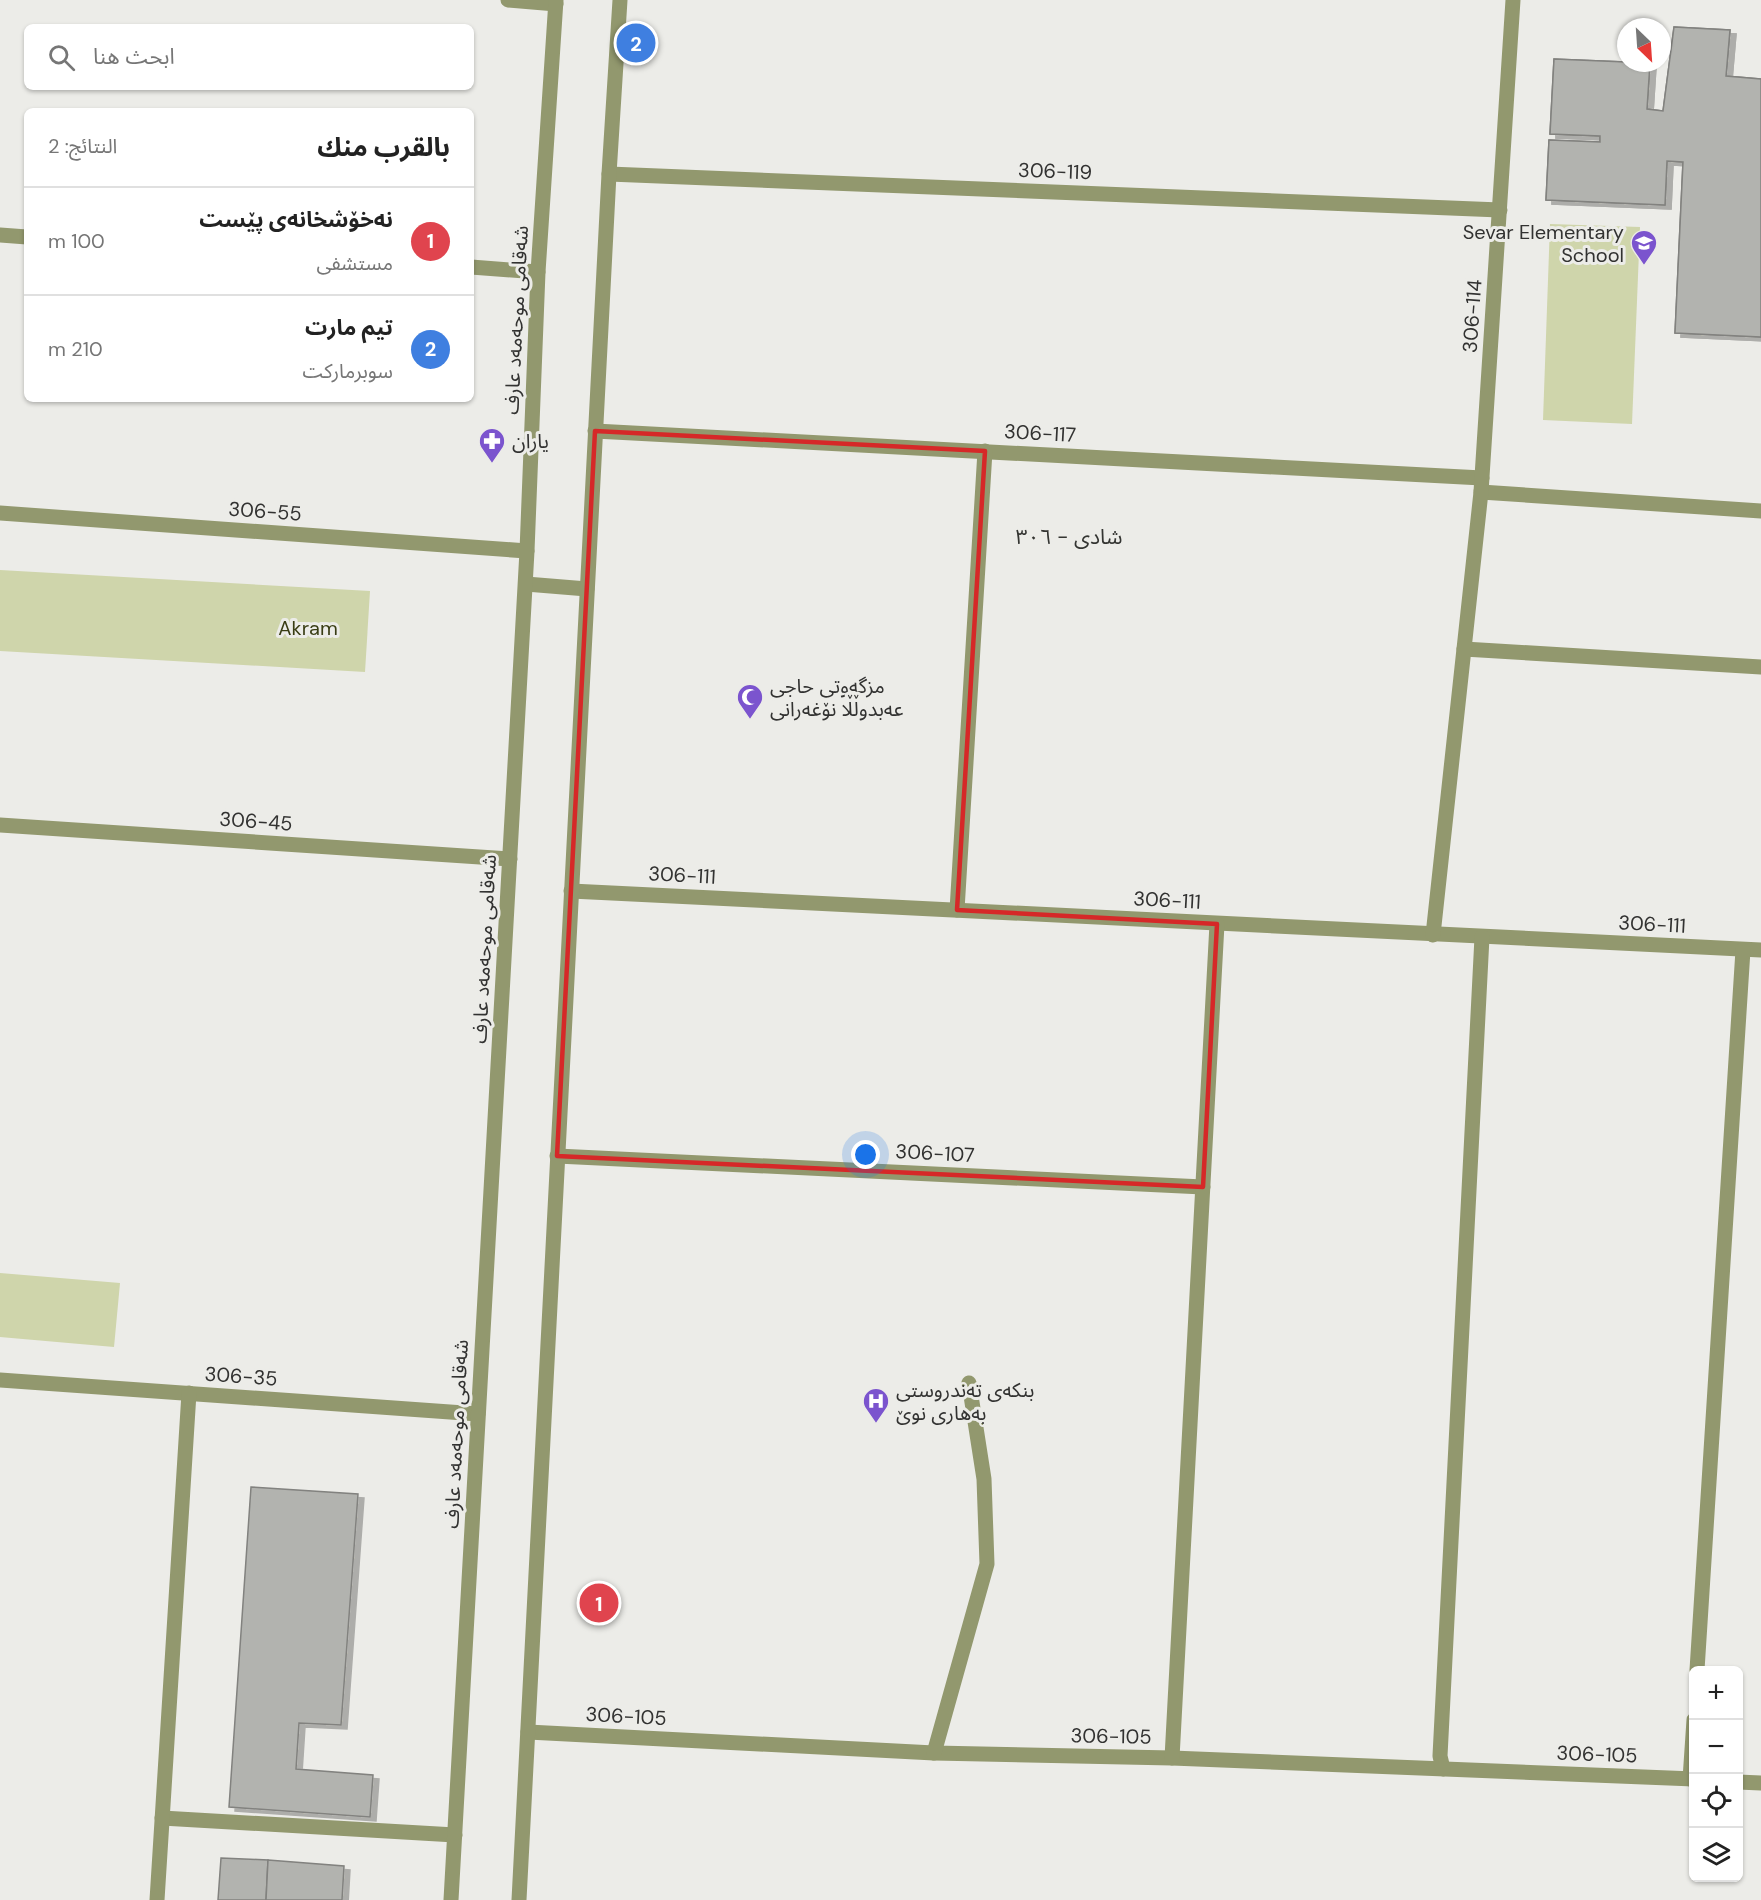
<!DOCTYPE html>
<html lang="ar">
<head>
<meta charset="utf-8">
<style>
  :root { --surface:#fff; --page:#f2f2f2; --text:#222; --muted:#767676; --line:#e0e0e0; --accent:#7b54ce }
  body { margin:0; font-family:"DM Sans","Noto Sans Arabic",sans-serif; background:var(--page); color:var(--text); direction:rtl }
  .controls { position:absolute; right:18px; bottom:18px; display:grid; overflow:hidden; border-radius:9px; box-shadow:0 2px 4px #0004 }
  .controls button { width:54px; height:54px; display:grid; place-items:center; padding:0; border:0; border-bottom:2px solid var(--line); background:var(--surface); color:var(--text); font:30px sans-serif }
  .compass { position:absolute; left:1617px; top:18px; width:54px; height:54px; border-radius:50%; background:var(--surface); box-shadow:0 2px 4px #0004; rotate:155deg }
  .you { position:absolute; left:866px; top:1155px; width:21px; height:21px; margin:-15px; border:4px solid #fff; border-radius:50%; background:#1a73e8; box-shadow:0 0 0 9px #1a73e833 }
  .badge { display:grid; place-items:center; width:39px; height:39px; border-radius:50%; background:var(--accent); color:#fff; font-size:20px; font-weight:700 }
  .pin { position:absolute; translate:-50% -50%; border:3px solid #fff; box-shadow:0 2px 6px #0006 }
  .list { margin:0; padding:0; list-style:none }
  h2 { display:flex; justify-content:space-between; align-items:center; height:78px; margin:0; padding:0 24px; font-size:26px }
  h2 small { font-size:20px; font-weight:400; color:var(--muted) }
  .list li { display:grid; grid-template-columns:39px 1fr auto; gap:18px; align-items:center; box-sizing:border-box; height:108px; padding:0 24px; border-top:2px solid var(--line) }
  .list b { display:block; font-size:22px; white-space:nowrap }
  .list p { margin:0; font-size:20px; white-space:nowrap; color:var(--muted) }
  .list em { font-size:20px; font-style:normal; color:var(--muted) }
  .icon { flex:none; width:33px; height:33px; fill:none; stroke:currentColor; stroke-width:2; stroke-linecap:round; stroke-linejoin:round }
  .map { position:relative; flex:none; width:1761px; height:1900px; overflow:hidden; direction:ltr }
  .search { position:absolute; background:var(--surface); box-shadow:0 2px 4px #0004; left:24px; top:24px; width:450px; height:66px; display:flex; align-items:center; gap:15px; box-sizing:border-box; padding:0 21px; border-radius:9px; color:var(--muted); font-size:22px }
  .panel { position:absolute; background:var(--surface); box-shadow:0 2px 4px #0004; left:24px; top:108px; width:450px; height:294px; border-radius:9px; direction:rtl }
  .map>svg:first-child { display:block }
  .green { fill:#cfd5ab }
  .building { fill:#b2b3af; stroke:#82827f; stroke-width:1.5; fill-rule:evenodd; filter:url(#shadow) }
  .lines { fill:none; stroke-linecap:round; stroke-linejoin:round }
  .minor { stroke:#92986e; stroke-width:15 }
  .marked { fill:none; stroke:#d62828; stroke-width:4.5; stroke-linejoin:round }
  .labels { text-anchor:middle; stroke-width:6; stroke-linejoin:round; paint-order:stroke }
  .street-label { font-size:20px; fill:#323231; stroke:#ecece8 }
  .poi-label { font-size:20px; fill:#323231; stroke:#ecece8; text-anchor:start }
  .park-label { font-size:20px; fill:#393d14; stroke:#ecece8 }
  .neighbourhood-label { font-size:21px; fill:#343532; stroke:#ecece8 }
</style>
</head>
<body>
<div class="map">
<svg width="1761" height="1900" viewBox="0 0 1761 1900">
  <defs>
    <filter id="shadow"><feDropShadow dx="6" dy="4" stdDeviation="0" flood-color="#0004"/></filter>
  </defs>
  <rect width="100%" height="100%" fill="#ecece8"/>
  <g class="green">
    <path d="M1550,224l90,3 -8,197 -89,-4z"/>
    <path d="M0,570l370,21 -5,81 -365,-21z"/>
    <path d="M0,1273l120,10 -6,64 -114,-10z"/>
  </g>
  <g class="building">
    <path d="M1674,27l56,3 -4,46 35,3v109h-19l1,-24 -11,-1 -6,118 35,1v55l-86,-4 8,-171 -16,-1 -2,44 -119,-5 3,-60 51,2v-6l-50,-2 4,-75 96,4 -3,46 16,2zM1607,122l112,6v22l-113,-7z"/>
    <path d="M1674,27l56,3 -4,46 35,3v258l-86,-4 8,-171 -16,-1 -2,44 -119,-5 3,-60 51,2v-6l-50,-2 4,-75 96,4 -3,46 16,2z"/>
    <path d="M251,1487l107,7 -17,231 -42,-2 -3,46 77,6 -3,42 -141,-10z"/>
    <path d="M221,1858l47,2 -2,40h-48z"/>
    <path d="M268,1860l76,6 -2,34h-76z"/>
  </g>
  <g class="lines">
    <g class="minor">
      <path d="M508,0l48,4"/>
      <path d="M609,174l891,36"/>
      <path d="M0,235l27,2"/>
      <path d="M471,267l67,5"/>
      <path d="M595,431l887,47"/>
      <path d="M1481,492l280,19"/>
      <path d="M0,513l527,38"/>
      <path d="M526,584l61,5"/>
      <path d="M1464,649l297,18"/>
      <path d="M0,825l510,34"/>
      <path d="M571,891l1190,59"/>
      <path d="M957,910l28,-459"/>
      <path d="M1433,935l48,-443 32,-492"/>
      <path d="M557,1156l646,31"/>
      <path d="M0,1380l478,34"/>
      <path d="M1697,1670l46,-720"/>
      <path d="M528,1732l406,21 238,5 522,21"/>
      <path d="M934,1753l53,-189 -3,-85 -15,-96"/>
      <path d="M1172,1758l45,-834"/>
      <path d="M1443,1769l-3,-13 42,-819"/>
      <path d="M1690,1779l4,-59"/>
      <path d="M1738,1782l23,1"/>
      <path d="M162,1818l293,17"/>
      <path d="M157,1900l32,-507"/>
      <path d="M451,1900l76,-1349 11,-279 18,-272"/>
      <path d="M519,1900l90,-1726 11,-174"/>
    </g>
  </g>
  <path class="marked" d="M595,431l390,20 -28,459 260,14 -14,263 -646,-31z"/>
  <defs>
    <g id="school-pin" transform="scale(1.35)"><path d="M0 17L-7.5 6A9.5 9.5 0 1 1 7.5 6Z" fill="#7b54ce" stroke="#ecece8"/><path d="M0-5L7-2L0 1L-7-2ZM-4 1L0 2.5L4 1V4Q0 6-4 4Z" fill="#fff"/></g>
    <g id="pharmacy-pin" transform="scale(1.35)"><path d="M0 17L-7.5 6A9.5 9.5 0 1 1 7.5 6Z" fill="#7b54ce" stroke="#ecece8"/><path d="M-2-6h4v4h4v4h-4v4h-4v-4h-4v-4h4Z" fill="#fff"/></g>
    <g id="mosque-pin" transform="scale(1.35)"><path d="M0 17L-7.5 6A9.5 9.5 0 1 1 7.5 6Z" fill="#7b54ce" stroke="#ecece8"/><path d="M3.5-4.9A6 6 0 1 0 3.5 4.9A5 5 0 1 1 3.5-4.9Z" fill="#fff"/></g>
    <g id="hospital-pin" transform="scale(1.35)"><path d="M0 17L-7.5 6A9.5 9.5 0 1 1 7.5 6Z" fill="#7b54ce" stroke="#ecece8"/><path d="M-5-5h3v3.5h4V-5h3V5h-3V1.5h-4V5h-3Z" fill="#fff"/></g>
  </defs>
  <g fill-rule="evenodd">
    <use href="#school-pin" x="1644" y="243"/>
    <use href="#pharmacy-pin" x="492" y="441"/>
    <use href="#mosque-pin" x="750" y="697"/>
    <use href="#hospital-pin" x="876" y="1401"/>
  </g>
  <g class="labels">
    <g class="street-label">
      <text transform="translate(1055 171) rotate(2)" y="7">306-119</text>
      <text transform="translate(1472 316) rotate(-86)" y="7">306-114</text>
      <text transform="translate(516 320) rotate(-87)" y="7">شەقامی موحەمەد عارف</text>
      <text transform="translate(1040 433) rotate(3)" y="7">306-117</text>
      <text transform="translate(265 511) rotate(4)" y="7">306-55</text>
      <text transform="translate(256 821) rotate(4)" y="7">306-45</text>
      <text transform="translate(682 875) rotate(3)" y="7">306-111</text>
      <text transform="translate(1167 900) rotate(3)" y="7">306-111</text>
      <text transform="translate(1652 924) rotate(3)" y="7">306-111</text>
      <text transform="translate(484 949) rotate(-87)" y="7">شەقامی موحەمەد عارف</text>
      <text transform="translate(935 1153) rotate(3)" y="7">306-107</text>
      <text transform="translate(241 1376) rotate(4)" y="7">306-35</text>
      <text transform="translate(456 1434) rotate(-87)" y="7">شەقامی موحەمەد عارف</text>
      <text transform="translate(626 1716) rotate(3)" y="7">306-105</text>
      <text transform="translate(1111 1736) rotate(1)" y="7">306-105</text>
      <text transform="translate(1597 1754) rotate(2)" y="7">306-105</text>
    </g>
    <g class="poi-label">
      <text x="1624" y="239" text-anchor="end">Sevar Elementary<tspan x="1624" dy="23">School</tspan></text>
      <text x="512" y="448">یاران</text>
      <text x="770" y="693">مزگەوتی حاجی<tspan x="770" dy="23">عەبدوڵڵا نۆغەرانی</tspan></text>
      <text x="896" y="1397">بنکەی تەندروستی<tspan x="896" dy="23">بەهاری نوێ</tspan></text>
    </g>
    <g class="park-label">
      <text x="308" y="635">Akram</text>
    </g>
    <g class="neighbourhood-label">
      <text x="1069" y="544">شادی - ٣٠٦</text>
    </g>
  </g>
</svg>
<div class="controls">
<button>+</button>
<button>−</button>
<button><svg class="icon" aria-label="locate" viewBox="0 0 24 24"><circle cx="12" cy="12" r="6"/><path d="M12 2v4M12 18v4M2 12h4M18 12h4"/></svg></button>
<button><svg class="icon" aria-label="layers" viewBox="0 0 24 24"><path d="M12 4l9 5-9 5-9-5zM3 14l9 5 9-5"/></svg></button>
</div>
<svg class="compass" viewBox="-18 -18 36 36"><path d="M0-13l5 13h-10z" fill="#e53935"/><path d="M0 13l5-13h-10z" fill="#767676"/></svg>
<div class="you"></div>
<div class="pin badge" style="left:599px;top:1603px;background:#e0444e">1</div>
<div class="pin badge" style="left:636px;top:43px;background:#3f7fe0">2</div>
<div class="search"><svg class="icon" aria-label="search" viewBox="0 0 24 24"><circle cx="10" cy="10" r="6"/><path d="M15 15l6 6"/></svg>ابحث هنا</div>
<section class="panel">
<h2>بالقرب منك<small>النتائج: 2</small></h2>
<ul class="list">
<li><span class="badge" style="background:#e0444e">1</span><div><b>نەخۆشخانەی پێست</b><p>مستشفى</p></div><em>100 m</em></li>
<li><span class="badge" style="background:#3f7fe0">2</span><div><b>تيم مارت</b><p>سوبرماركت</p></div><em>210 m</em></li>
</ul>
</section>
</div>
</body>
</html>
